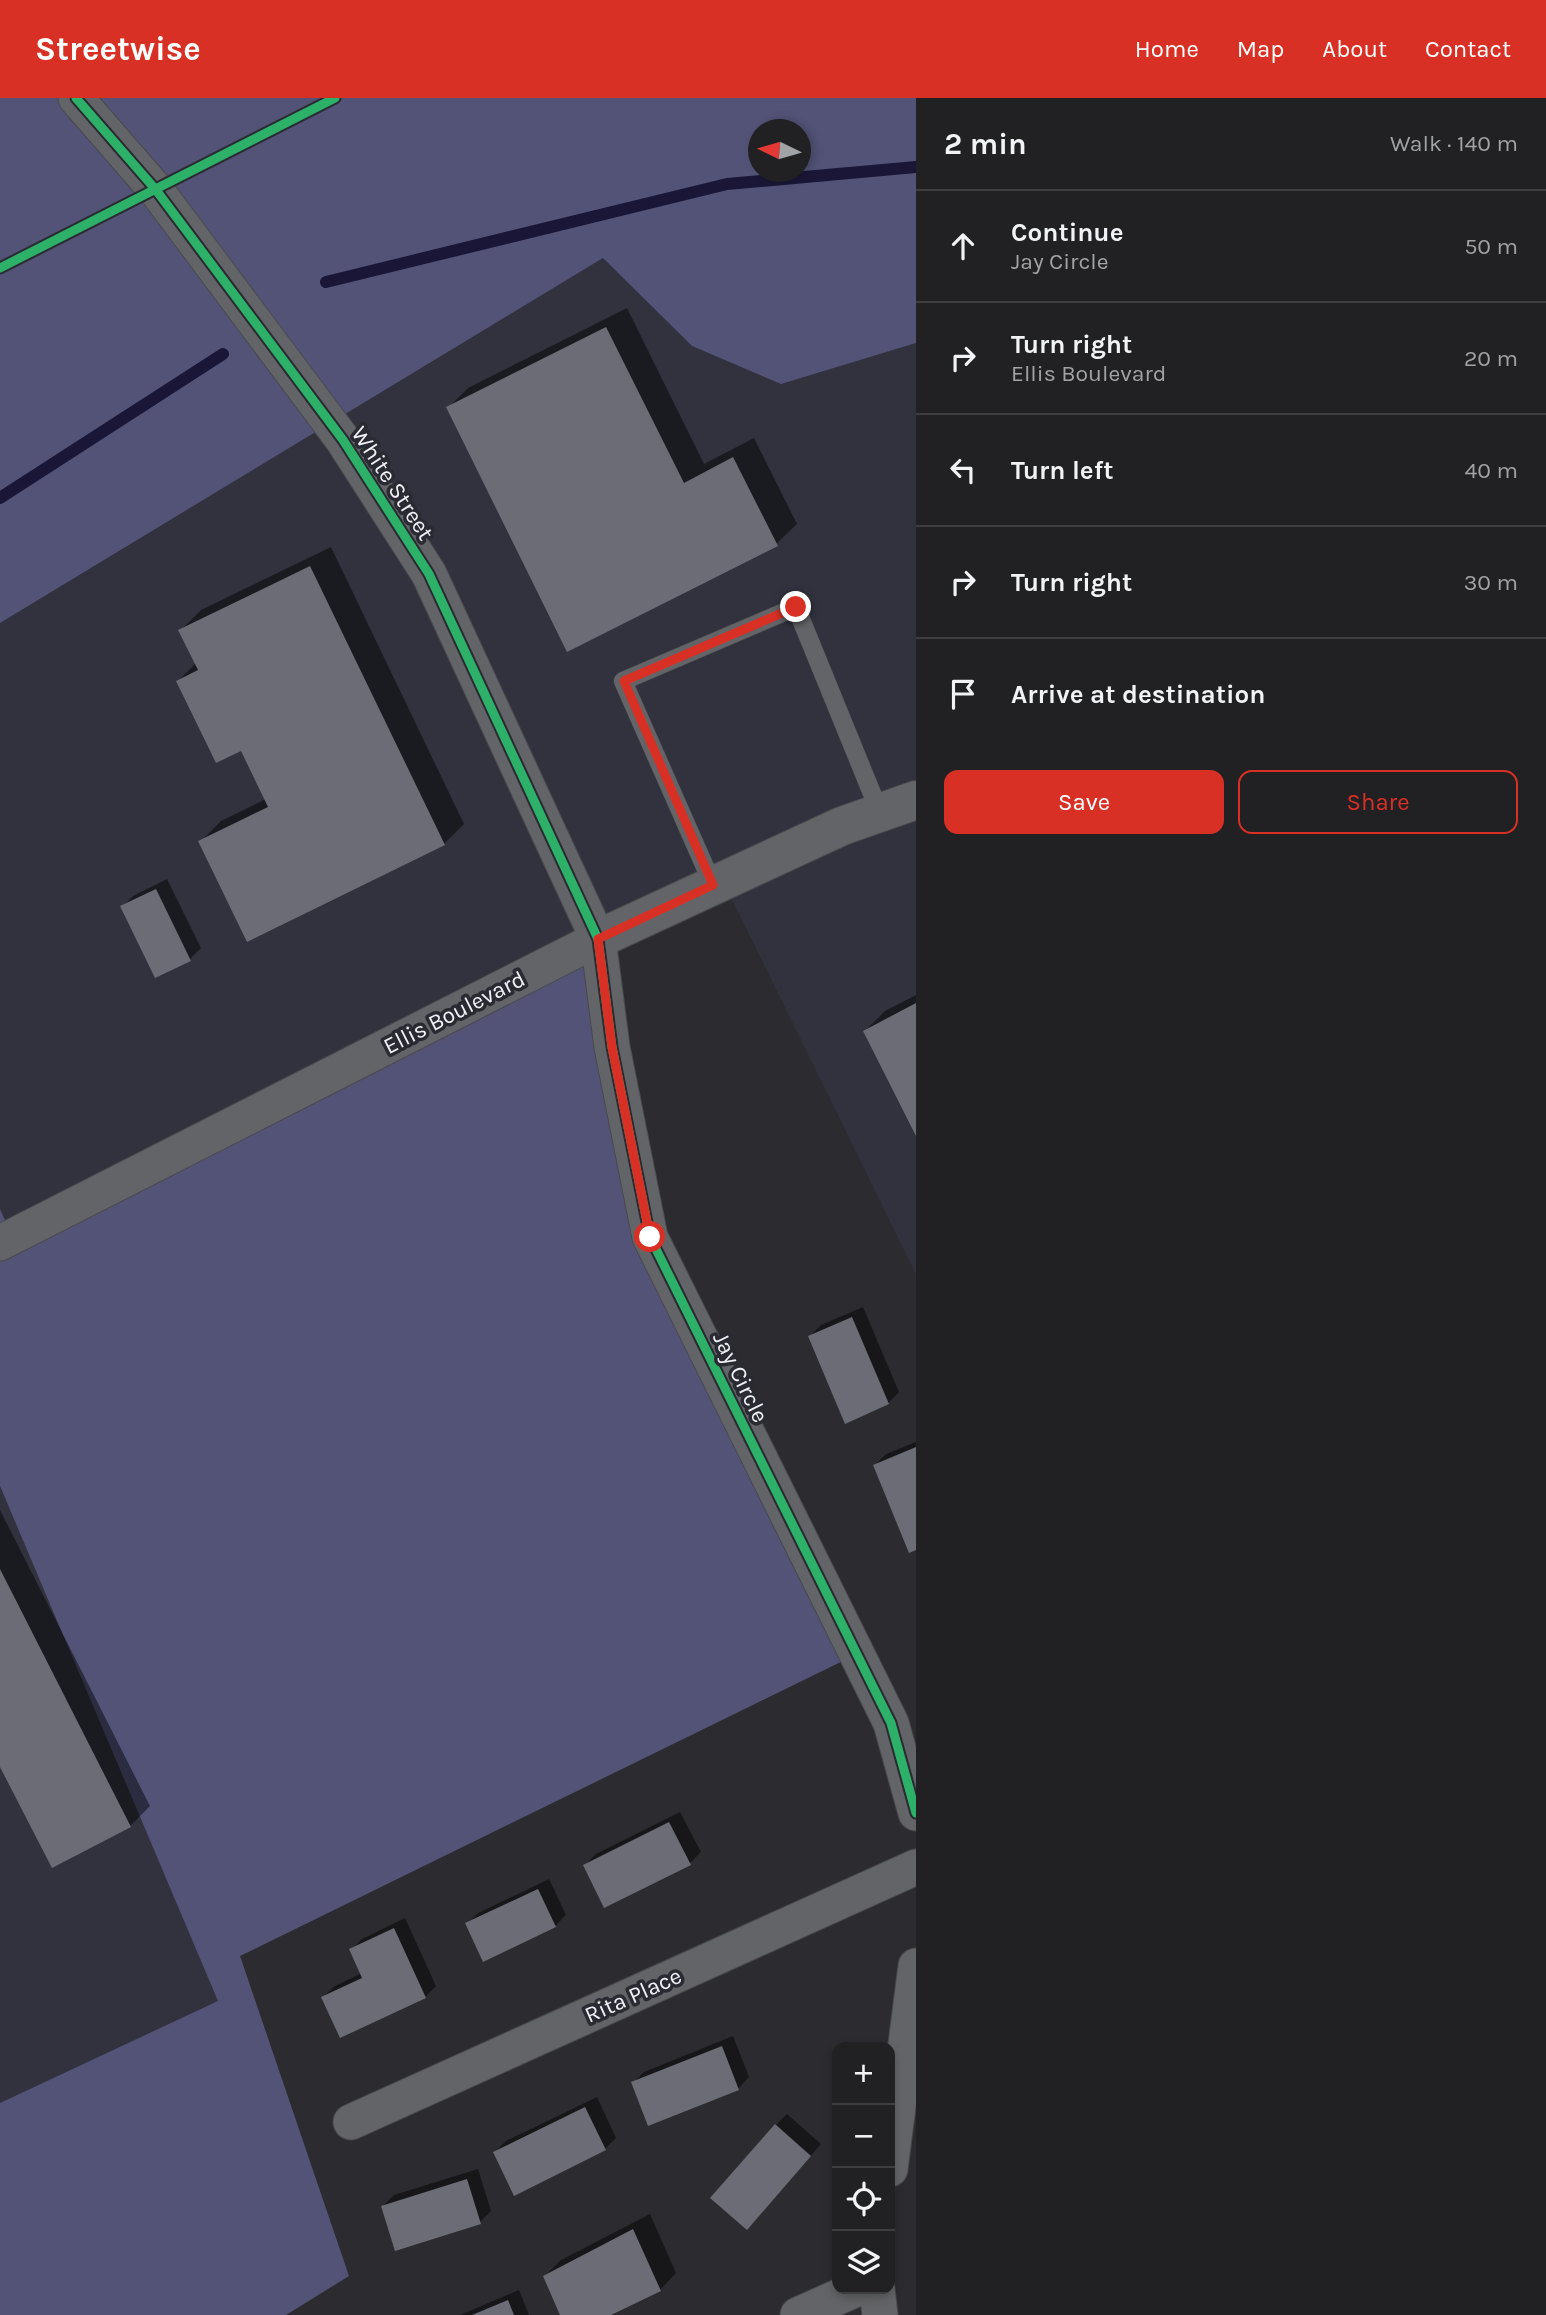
<!DOCTYPE html>
<html lang="en">
<head>
<meta charset="utf-8">
<style>
  :root { --surface:#212124; --page:#2d2e31; --text:#f1f3f6; --muted:#a2a3a6; --line:#3e3e41; --accent:#d93025 }
  body { margin:0; font-family:Karla,sans-serif; background:var(--page); color:var(--text) }
  .controls { position:absolute; right:21px; bottom:21px; display:grid; overflow:hidden; border-radius:14px; box-shadow:0 4px 10px #0003 }
  .controls button { width:63px; height:63px; display:grid; place-items:center; padding:0; border:0; border-bottom:2px solid var(--line); background:var(--surface); color:var(--text); font:35px sans-serif }
  .compass { position:absolute; left:748px; top:21px; width:63px; height:63px; border-radius:50%; background:var(--surface); box-shadow:0 4px 10px #0003; rotate:275deg }
  .stop { position:absolute; width:21px; height:21px; margin:-16px; border:5px solid #d93025; border-radius:50%; background:#fff }
  .stop.end { background:#d93025; border-color:#fff; box-shadow:0 2px 7px #0008 }
  .list { margin:0; padding:0; list-style:none }
  h2 { display:flex; justify-content:space-between; align-items:center; height:91px; margin:0; padding:0 28px; font-size:30px }
  h2 small { font-size:23px; font-weight:400; color:var(--muted) }
  .list li { display:grid; grid-template-columns:46px 1fr auto; gap:21px; align-items:center; box-sizing:border-box; height:112px; padding:0 28px; border-top:2px solid var(--line) }
  .list b { display:block; font-size:26px; white-space:nowrap }
  .list p { margin:0; font-size:23px; white-space:nowrap; color:var(--muted) }
  .list em { font-size:23px; font-style:normal; color:var(--muted) }
  .actions { display:flex; gap:14px; padding:21px 28px }
  .actions a { flex:1; padding:16px 0; border:2px solid var(--accent); border-radius:14px; text-align:center; font-size:24px; color:var(--accent) }
  .actions .main { background:var(--accent); color:#fff }
  .icon { flex:none; width:38px; height:38px; fill:none; stroke:currentColor; stroke-width:2; stroke-linecap:round; stroke-linejoin:round }
  .map { position:relative; flex:none; width:916px; height:2217px; overflow:hidden }
  header { display:flex; align-items:center; gap:42px; box-sizing:border-box; height:98px; padding:0 35px; background:var(--accent); color:#fff }
  header strong { font-size:33px }
  nav { display:flex; gap:38px; margin-inline-start:auto; font-size:24px }
  main { display:flex }
  aside { flex:1; background:var(--surface) }
  .map>svg:first-child { display:block }
  .built { fill:#32323f }
  .forest { fill:#535378; fill-rule:evenodd }
  .shadow { fill:#0007 }
  .lines { fill:none; stroke-linecap:round; stroke-linejoin:round }
  .stream { stroke:#1a1637; stroke-width:12 }
  .building { fill:#6c6c76 }
  .lane-casing { stroke:#49494d; stroke-width:19 }
  .street-casing { stroke:#49494d; stroke-width:37 }
  .secondary-casing { stroke:#49494d; stroke-width:40 }
  .lane { stroke:#636467; stroke-width:18 }
  .street { stroke:#636467; stroke-width:35 }
  .secondary { stroke:#636467; stroke-width:38 }
  .cycleway-casing { stroke:#2a2a32; stroke-width:13 }
  .cycleway { stroke:#2db169; stroke-width:9 }
  .route { stroke:#d93025; stroke-width:9 }
  .labels { text-anchor:middle; stroke-width:7; stroke-linejoin:round; paint-order:stroke }
  .street-label { font-size:23px; fill:#f1f1f7; stroke:#2a2a32 }
</style>
</head>
<body>
<header>
<strong>Streetwise</strong>
<nav><a>Home</a><a>Map</a><a>About</a><a>Contact</a></nav>
</header>
<main>
<div class="map">
<svg width="916" height="2217" viewBox="0 0 916 2217">
  <rect width="100%" height="100%" fill="#2c2c30"/>
  <g class="built">
    <path d="M603,160l89,88 89,38 135,-41v931l-193,-393 -711,356 -12,-28v-586z"/>
    <path d="M0,1388l219,515 -219,102z"/>
  </g>
  <g class="forest">
    <path d="M0,0h916v245l-135,41 -89,-38 -89,-88 -603,365zM758,32h42v42h-42z"/>
    <path d="M598,841l52,298 207,417 -617,302 109,320 -63,39h-286v-212l218,-102 -218,-515v-277l12,27z"/>
  </g>
  <g class="shadow">
    <path d="M627,210l77,156 50,-26 43,86 -21,20 -328,-136 20,-20z"/>
    <path d="M331,449l133,277 -20,20 -243,-3 20,-20 45,-22 -24,-50 -64,-68 18,-18 -15,-33 20,-20z"/>
    <path d="M167,781l34,69 -11,11 -68,-52 11,-11z"/>
    <path d="M916,897v137l-51,-101 20,-20z"/>
    <path d="M863,1209l36,85 -11,11 -78,-67 11,-11z"/>
    <path d="M916,1344v106l-41,-83 11,-11z"/>
    <path d="M0,1412l150,296 -20,20 -130,-63z"/>
    <path d="M680,1714l21,40 -11,11 -105,2 11,-11z"/>
    <path d="M549,1781l17,36 -11,11 -88,-2 11,-11z"/>
    <path d="M405,1820l31,68 -11,11h-102l12,-11 27,-13 -11,-23 11,-11z"/>
    <path d="M733,1938l16,41 -11,12 -105,-6 11,-11z"/>
    <path d="M597,1999l19,41 -11,11 -110,3 11,-11z"/>
    <path d="M787,2016l34,30 -63,72 18,-91z"/>
    <path d="M478,2071l13,42 -11,11 -97,-16 11,-11z"/>
    <path d="M650,2116l26,59 -16,17 -53,25h-45l-17,-39 16,-16z"/>
    <path d="M519,2192l10,25h-69z"/>
  </g>
  <g class="lines">
    <g class="stream">
      <path d="M326,184l401,-98 189,-17"/>
      <path d="M0,400l223,-144"/>
    </g>
  </g>
  <g class="building">
    <path d="M606,229l78,156 49,-26 45,89 -211,106 -121,-245z"/>
    <path d="M310,468l135,279 -198,97 -49,-101 70,-34 -27,-56 -25,12 -40,-82 22,-11 -20,-40z"/>
    <path d="M156,791l35,72 -36,17 -35,-72z"/>
    <path d="M916,905v133l-53,-105z"/>
    <path d="M852,1219l37,87 -44,20 -37,-88z"/>
    <path d="M916,1349v103l-7,3 -36,-88z"/>
    <path d="M0,1471l131,258 -79,41 -52,-101z"/>
    <path d="M669,1724l22,43 -87,43 -21,-43z"/>
    <path d="M538,1791l18,38 -73,35 -18,-39z"/>
    <path d="M394,1830l32,70 -86,40 -19,-41 41,-19 -13,-29z"/>
    <path d="M722,1948l17,44 -91,36 -17,-44z"/>
    <path d="M585,2009l21,43 -92,46 -21,-44z"/>
    <path d="M775,2026l36,32 -64,74 -37,-32z"/>
    <path d="M467,2081l14,45 -86,27 -14,-45z"/>
    <path d="M633,2131l28,62 -50,24h-51l-17,-39z"/>
    <path d="M508,2202l6,15h-42z"/>
  </g>
  <g class="lines">
    <g class="lane-casing">
      <path id="lane" d="M713,787l-90,-204 173,-74 84,206"/>
    </g>
    <g class="street-casing">
      <g id="street">
        <path d="M76,0l80,92 187,250 86,134 169,365 14,108 38,190 241,486 25,90"/>
        <path d="M0,1145l598,-304"/>
        <path d="M351,2024l565,-255"/>
        <path d="M890,2071l26,-203"/>
        <path d="M877,2191l3,26"/>
        <path d="M798,2217l58,-26"/>
      </g>
    </g>
    <g class="secondary-casing">
      <path id="secondary" d="M598,841l244,-113 74,-26"/>
    </g>
    <use href="#lane" class="lane"/>
    <use href="#street" class="street"/>
    <use href="#secondary" class="secondary"/>
    <g class="cycleway-casing">
      <g id="cycleway">
        <path d="M76,0l80,92 187,250 86,134 169,365 14,108 38,190 241,486 25,90"/>
        <path d="M0,170l335,-170"/>
      </g>
    </g>
    <use href="#cycleway" class="cycleway"/>
  </g>
  <g class="lines">
    <path class="route" d="M650,1139l-38,-190 -14,-108 115,-54 -89,-204 172,-74"/>
  </g>
  <g class="labels">
    <g class="street-label">
      <text transform="translate(393 385) rotate(57)" y="8">White Street</text>
      <text transform="translate(454 914) rotate(-27)" y="8">Ellis Boulevard</text>
      <text transform="translate(741 1279) rotate(64)" y="8">Jay Circle</text>
      <text transform="translate(633 1897) rotate(-24)" y="8">Rita Place</text>
    </g>
  </g>
</svg>
<div class="controls">
<button>+</button>
<button>−</button>
<button><svg class="icon" aria-label="locate" viewBox="0 0 24 24"><circle cx="12" cy="12" r="6"/><path d="M12 2v4M12 18v4M2 12h4M18 12h4"/></svg></button>
<button><svg class="icon" aria-label="layers" viewBox="0 0 24 24"><path d="M12 4l9 5-9 5-9-5zM3 14l9 5 9-5"/></svg></button>
</div>
<svg class="compass" viewBox="-18 -18 36 36"><path d="M0-13l5 13h-10z" fill="#e53935"/><path d="M0 13l5-13h-10z" fill="#a2a3a6"/></svg>
<div class="stop" style="left:650px;top:1139px"></div>
<div class="stop end" style="left:796px;top:509px"></div>
</div>
<aside>
<h2>2 min<small>Walk · 140 m</small></h2>
<ul class="list">
<li><svg class="icon" aria-label="ahead" viewBox="0 0 24 24"><path d="M12 20V5M6 11l6-6 6 6"/></svg><div><b>Continue</b><p>Jay Circle</p></div><em>50 m</em></li>
<li><svg class="icon" aria-label="right" viewBox="0 0 24 24"><path d="M7 20v-9h11M14 6l5 5-5 5"/></svg><div><b>Turn right</b><p>Ellis Boulevard</p></div><em>20 m</em></li>
<li><svg class="icon" aria-label="left" viewBox="0 0 24 24"><path d="M17 20v-9H6M10 6l-5 5 5 5"/></svg><div><b>Turn left</b></div><em>40 m</em></li>
<li><svg class="icon" aria-label="right" viewBox="0 0 24 24"><path d="M7 20v-9h11M14 6l5 5-5 5"/></svg><div><b>Turn right</b></div><em>30 m</em></li>
<li><svg class="icon" aria-label="arrive" viewBox="0 0 24 24"><path d="M6 21V4h12l-3 4 3 4H6"/></svg><div><b>Arrive at destination</b></div></li>
</ul>
<div class="actions"><a class="main">Save</a><a>Share</a></div>
</aside>
</main>
</body>
</html>
